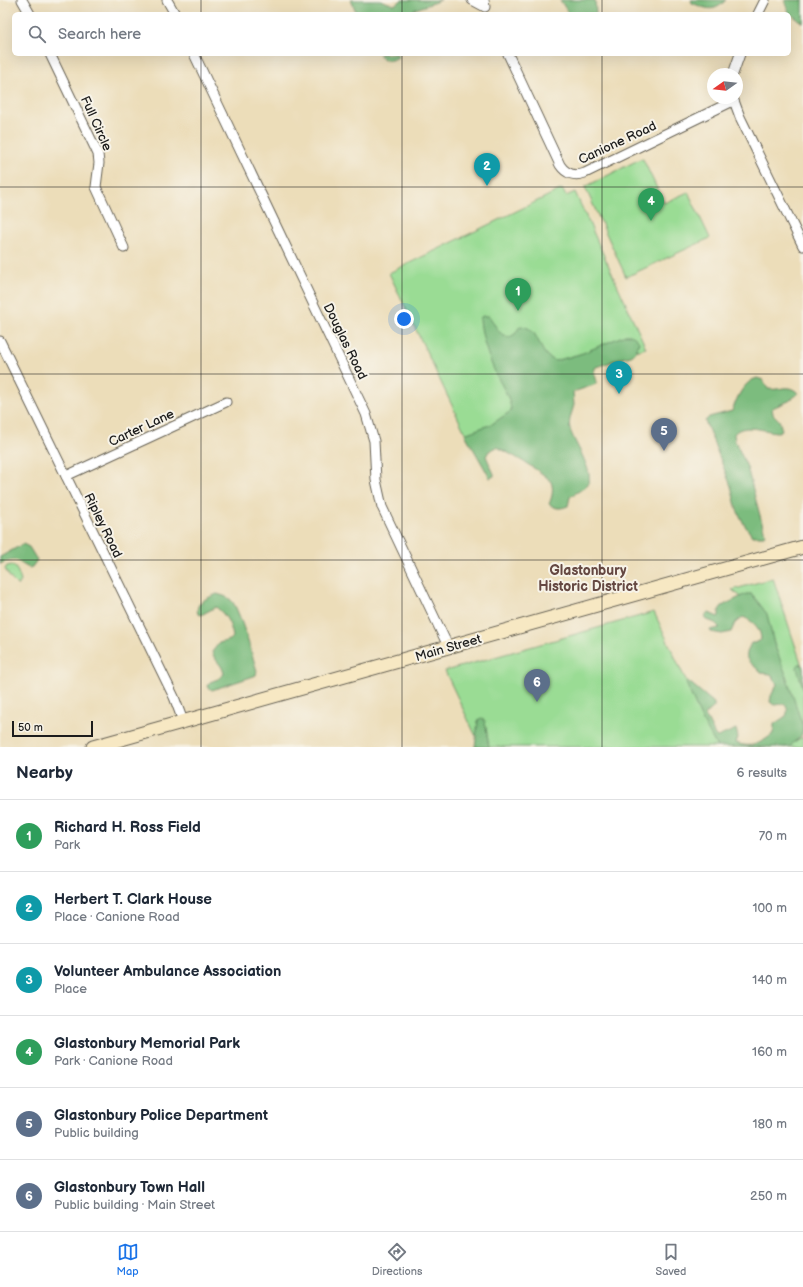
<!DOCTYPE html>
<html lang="en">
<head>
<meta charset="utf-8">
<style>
  :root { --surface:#fff; --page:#f6f6f7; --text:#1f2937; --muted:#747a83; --line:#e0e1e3; --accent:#1a73e8 }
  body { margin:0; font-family:"Balsamiq Sans",sans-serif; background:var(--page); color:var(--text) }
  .compass { position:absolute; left:707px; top:68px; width:36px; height:36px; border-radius:50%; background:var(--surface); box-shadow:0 4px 16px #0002; rotate:255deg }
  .scale { position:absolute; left:12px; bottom:10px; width:81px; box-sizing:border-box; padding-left:4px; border:2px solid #1c1c1c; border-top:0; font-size:11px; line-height:14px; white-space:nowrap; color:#1c1c1c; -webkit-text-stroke:3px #f7f3e8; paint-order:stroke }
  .you { position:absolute; left:404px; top:319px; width:14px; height:14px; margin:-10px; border:3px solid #fff; border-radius:50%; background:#1a73e8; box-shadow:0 0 0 6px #1a73e833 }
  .badge { display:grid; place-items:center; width:26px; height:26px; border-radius:50%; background:var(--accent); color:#fff; font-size:13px; font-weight:700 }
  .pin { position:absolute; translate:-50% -33px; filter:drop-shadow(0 1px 2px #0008) }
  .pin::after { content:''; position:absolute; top:21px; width:14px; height:12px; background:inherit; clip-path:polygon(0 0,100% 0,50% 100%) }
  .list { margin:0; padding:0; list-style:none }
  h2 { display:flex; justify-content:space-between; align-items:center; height:52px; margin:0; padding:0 16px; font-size:17px }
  h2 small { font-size:13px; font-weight:400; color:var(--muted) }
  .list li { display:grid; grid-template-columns:26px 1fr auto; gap:12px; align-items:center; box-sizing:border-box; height:72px; padding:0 16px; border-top:1px solid var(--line) }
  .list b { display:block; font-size:15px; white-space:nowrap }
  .list p { margin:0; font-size:13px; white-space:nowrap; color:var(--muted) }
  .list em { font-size:13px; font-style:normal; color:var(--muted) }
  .icon { flex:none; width:22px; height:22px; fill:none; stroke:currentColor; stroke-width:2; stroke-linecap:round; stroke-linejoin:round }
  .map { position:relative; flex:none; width:803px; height:747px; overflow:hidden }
  .search { position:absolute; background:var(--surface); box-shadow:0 4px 16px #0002; left:12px; right:12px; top:12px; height:44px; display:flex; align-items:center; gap:10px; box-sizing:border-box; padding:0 14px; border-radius:6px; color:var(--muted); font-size:15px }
  .sheet { height:484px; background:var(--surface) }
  nav { display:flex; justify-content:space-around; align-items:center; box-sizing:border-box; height:56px; border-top:1px solid var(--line); background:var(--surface); font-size:11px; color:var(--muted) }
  nav a { display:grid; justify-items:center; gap:2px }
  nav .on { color:var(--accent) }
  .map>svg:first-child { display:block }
  .green { fill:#9adc94; stroke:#5b7c58 }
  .forest { fill:#7bbc7e; stroke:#4c6c4d }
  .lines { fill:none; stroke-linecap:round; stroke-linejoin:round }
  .minor-casing { stroke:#656053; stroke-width:11 }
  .secondary-casing { stroke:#656053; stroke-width:15 }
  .minor { stroke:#fff; stroke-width:9 }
  .secondary { stroke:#f7e8c3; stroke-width:13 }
  .grid { fill:none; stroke:#1c1c1c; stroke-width:1; stroke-opacity:0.55 }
  .labels { text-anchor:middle; stroke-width:4; stroke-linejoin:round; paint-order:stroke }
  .street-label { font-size:13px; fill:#1c1c1c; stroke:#f7f3e8 }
  .neighbourhood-label { font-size:14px; font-weight:bold; fill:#654842; stroke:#f7f3e8 }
</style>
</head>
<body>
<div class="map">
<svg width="803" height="747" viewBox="0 0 803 747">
  <rect width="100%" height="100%" fill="#f7f3e8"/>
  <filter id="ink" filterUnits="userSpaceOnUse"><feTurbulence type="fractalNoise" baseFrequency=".025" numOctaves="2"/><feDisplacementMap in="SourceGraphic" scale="8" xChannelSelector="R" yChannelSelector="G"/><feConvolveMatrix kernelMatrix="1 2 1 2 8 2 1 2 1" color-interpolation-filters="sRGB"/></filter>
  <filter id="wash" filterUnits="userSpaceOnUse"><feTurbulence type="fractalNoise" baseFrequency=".012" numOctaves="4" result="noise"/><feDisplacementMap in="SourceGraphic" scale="16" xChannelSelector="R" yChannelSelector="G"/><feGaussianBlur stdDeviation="0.9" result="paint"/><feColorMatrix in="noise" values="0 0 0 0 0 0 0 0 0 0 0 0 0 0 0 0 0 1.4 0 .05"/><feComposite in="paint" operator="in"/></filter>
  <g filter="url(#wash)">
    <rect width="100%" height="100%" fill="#ecddb9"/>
    <g class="green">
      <path d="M640,159h3l21,44 24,-11 22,46 -84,39 -41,-90z"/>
      <path d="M562,189l4,7 9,-4 71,156 -81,23 -38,37 -60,29 -78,-164z"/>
      <path d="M12,565c6,4 7,10 9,16l-3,5 -7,-7 -6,-10 2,-3z"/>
      <path d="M773,578l30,91v63l-39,-118 -32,-24z"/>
      <path d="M654,612l63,135h-236l-36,-76z"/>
      <path d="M803,737v10h-20z"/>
    </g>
    <g class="forest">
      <path d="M351,0h29l14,5 8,-5h39l-25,9 -9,5h-50z"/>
      <path d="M560,0h35l1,14h-27z"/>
      <path d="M691,0h35c-12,13 -19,9 -34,3z"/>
      <path d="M785,0h18v23l-14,-10z"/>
      <path d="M379,54h18l1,3c-7,5 -15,4 -19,-3z"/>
      <path d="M483,316h6c6,8 9,20 21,21l5,-3 5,-8c18,1 17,19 27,30 2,2 6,3 8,5l28,-8 42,-18c7,-1 10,2 14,7 -2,8 -4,15 -13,15l-30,10 -2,4 3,11 -3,3 -21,7c0,4 1,9 1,13 -2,8 -6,15 -4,24 3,12 25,43 18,55 -4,5 -13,9 -18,13l-2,9c-8,3 -12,3 -19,-2 3,-6 5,-15 2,-22 -4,-8 -44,-30 -54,-35l-8,4 -3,5 8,18v2l-4,2 -24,-42 -1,-2 2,-1 25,-9 19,-13c0,-13 -10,-26 -15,-37 -8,-17 -14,-35 -16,-54l1,-3z"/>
      <path d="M757,378l6,2 5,9c12,2 18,-5 28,2l2,3 -9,7 -17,7 1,6 6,6 3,10 -4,2c-12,0 -35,-10 -44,2l1,7 12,26 18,67 -1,2h-12l-8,-12 -7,-14 -6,-24 -26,-65 4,-4 23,-6c5,-13 11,-29 25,-33z"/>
      <path d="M23,544l6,3 8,13 -5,7 -3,1c-14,-7 -12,-12 -29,-4v-7z"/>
      <path d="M217,594c4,1 11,3 14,6 8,7 22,58 26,71l-1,4 -2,1 -42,14 -4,-3 2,-5 8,-3 6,-5c-2,-11 -9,-12 -12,-22l7,-9 11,-3 3,-3c-2,-13 -7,-22 -17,-30l-15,8 -3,-1c-4,-12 10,-16 19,-20z"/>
      <path d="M746,594h6l15,20 7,30 11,28 18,55 -1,8 -13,12h-72l-17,-31 -14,-33 2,-2 26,22v4l-9,8 10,20 2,2 3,-1 16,-7 2,8 -2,6c12,4 19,3 30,-4 2,-2 6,-3 7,-6 1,-3 1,-7 1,-9l12,-8c2,-5 2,-8 -2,-12l-10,1 -4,-3 1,-6 6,-12 -6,-10 -10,-1c-11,-13 -20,-10 -10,-30h3l7,-3c0,-12 -8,-19 -18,-23l-8,6 -4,9 -9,2 -11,-2 -1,-2 10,-2 -5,-5 -10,-4 1,-5 3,-1 9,4 1,-1v-6l3,-4z"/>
      <path d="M799,664h2l2,3v21l-6,-20v-3z"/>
      <path d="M481,718l4,3 4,26h-14l3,-27z"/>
    </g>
  </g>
  <g filter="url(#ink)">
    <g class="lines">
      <g class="minor-casing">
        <g id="minor">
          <path d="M22,0l8,14"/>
          <path d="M167,0l8,14"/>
          <path d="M472,0l13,7 -1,-7"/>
          <path d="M758,14l7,-14"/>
          <path d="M50,54l48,100 1,9 -3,24 28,61"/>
          <path d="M194,54l172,360 8,27 2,39 6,27 66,139"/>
          <path d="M508,54l52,111c6,9 15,12 25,8l148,-72"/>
          <path d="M733,74l7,-20"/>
          <path d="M733,98l7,19 63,129"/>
          <path d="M0,341l174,356 9,24"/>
          <path d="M66,476l160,-74"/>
        </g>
      </g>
      <g class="secondary-casing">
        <path id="secondary" d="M93,747l710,-200"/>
      </g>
      <use href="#minor" class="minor"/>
      <use href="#secondary" class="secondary"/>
    </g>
  </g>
  <path class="grid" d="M201,0v14M402,0v14M602,0v14M201,54v693M402,54v693M602,54v693M0,187h803M0,374h803M0,560h803"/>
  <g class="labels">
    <g class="street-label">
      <text transform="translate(97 123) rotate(66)" y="5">Full Circle</text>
      <text transform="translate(617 142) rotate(-25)" y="5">Canione Road</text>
      <text transform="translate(346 341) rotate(64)" y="5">Douglas Road</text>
      <text transform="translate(141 427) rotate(-25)" y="5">Carter Lane</text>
      <text transform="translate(104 525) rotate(64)" y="5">Ripley Road</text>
      <text transform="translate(448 647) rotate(-16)" y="5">Main Street</text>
    </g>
    <g class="neighbourhood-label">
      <text x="588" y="575">Glastonbury<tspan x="588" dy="16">Historic District</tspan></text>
    </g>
  </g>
</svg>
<svg class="compass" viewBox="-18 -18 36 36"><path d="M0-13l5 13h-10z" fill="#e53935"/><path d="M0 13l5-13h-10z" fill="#747a83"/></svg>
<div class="scale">50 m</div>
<div class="you"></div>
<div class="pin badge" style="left:518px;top:311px;background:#2e9e5b">1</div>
<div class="pin badge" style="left:487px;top:186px;background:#0f9aa8">2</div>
<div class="pin badge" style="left:619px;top:394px;background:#0f9aa8">3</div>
<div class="pin badge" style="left:651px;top:221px;background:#2e9e5b">4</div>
<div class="pin badge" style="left:664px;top:451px;background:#5c6f8a">5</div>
<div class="pin badge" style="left:537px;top:702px;background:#5c6f8a">6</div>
<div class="search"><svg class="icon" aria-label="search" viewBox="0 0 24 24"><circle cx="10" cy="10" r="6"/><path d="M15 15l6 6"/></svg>Search here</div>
</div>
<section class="sheet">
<h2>Nearby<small>6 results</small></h2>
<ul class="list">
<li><span class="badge" style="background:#2e9e5b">1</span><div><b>Richard H. Ross Field</b><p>Park</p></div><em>70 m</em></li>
<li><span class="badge" style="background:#0f9aa8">2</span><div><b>Herbert T. Clark House</b><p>Place · Canione Road</p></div><em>100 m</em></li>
<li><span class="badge" style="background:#0f9aa8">3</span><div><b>Volunteer Ambulance Association</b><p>Place</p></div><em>140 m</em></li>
<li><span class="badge" style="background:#2e9e5b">4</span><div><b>Glastonbury Memorial Park</b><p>Park · Canione Road</p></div><em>160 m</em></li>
<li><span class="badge" style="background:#5c6f8a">5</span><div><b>Glastonbury Police Department</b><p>Public building</p></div><em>180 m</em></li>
<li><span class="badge" style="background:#5c6f8a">6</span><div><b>Glastonbury Town Hall</b><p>Public building · Main Street</p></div><em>250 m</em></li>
</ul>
</section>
<nav>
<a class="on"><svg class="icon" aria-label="map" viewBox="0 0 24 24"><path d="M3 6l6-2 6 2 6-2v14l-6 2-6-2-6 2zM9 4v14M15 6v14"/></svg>Map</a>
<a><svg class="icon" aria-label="directions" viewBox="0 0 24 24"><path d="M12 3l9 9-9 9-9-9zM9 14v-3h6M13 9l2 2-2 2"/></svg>Directions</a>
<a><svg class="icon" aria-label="saved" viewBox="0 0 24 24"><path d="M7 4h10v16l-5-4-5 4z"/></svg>Saved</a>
</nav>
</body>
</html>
